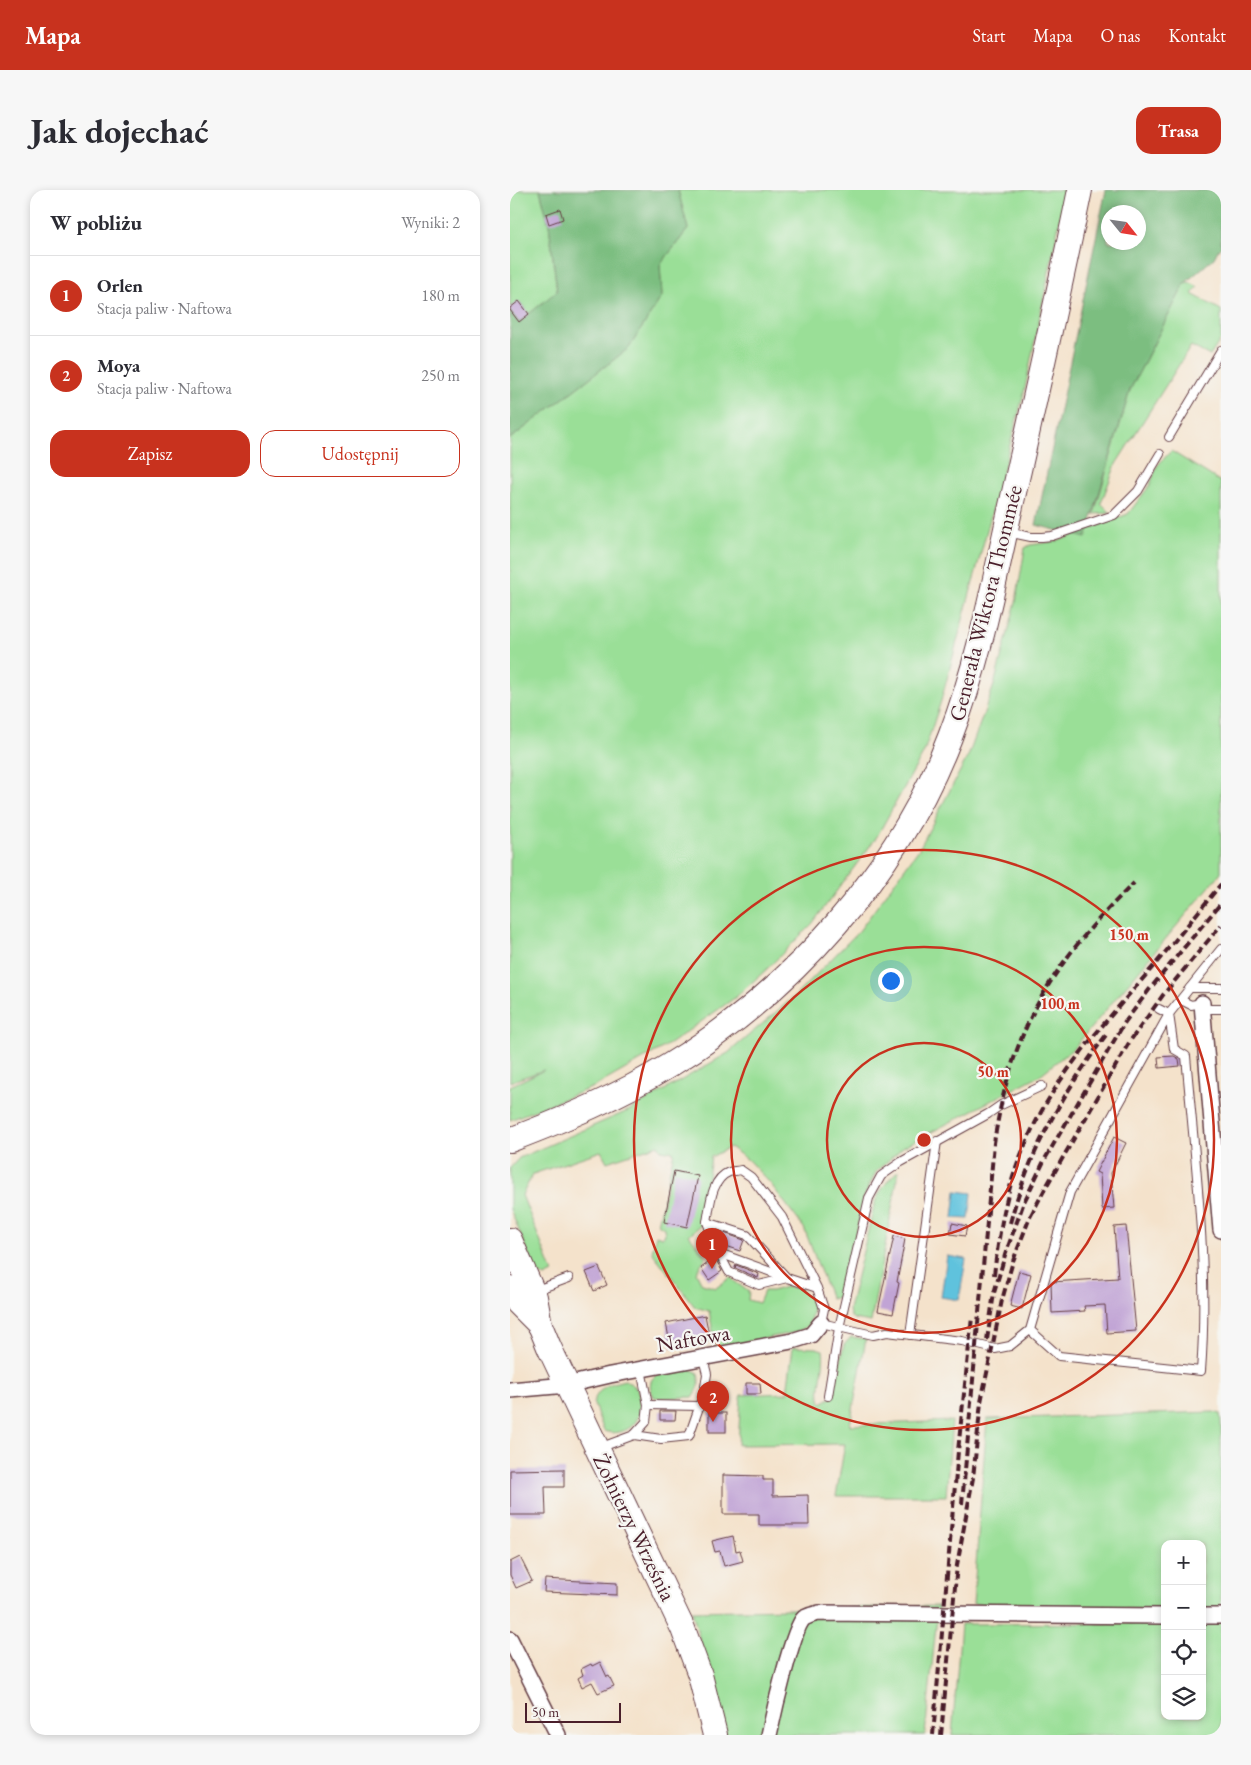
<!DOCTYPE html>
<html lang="pl">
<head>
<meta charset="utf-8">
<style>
  :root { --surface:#fff; --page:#f7f7f7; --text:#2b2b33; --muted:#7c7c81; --line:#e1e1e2; --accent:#c8321e }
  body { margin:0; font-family:"EB Garamond",serif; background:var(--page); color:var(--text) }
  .controls { position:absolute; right:15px; bottom:15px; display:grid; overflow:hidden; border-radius:10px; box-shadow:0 2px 8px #0003 }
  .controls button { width:45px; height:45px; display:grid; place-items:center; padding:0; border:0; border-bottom:1px solid var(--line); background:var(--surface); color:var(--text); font:25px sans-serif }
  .compass { position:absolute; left:591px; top:15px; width:45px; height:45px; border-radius:50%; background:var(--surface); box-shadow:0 2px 8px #0003; rotate:120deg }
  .scale { position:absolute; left:15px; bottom:12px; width:96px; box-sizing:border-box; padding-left:5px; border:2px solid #4a1f2b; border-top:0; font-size:14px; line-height:18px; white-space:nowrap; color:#4a1f2b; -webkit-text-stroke:4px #f6f6f2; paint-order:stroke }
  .you { position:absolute; left:380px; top:790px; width:18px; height:18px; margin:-12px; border:4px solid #fff; border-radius:50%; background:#1a73e8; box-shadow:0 0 0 8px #1a73e833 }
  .badge { display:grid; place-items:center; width:32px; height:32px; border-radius:50%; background:var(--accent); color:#fff; font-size:16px; font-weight:700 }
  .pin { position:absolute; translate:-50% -41px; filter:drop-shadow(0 1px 2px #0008) }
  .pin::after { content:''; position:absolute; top:26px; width:18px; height:15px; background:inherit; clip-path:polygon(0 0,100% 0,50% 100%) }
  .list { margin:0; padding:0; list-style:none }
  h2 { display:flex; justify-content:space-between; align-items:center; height:65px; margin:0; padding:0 20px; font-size:21px }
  h2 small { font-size:16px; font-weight:400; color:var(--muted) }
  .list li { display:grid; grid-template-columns:32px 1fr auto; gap:15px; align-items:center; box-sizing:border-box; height:80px; padding:0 20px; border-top:1px solid var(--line) }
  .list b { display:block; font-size:19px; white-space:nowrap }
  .list p { margin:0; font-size:16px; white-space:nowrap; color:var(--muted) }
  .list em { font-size:16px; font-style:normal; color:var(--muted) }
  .actions { display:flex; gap:10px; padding:15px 20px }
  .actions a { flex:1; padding:11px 0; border:1px solid var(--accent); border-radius:15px; text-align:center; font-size:18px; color:var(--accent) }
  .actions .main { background:var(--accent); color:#fff }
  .icon { flex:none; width:28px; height:28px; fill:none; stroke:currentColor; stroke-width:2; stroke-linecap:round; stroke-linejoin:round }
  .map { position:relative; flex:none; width:711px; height:1545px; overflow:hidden; border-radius:15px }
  header { display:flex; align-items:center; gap:30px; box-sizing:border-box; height:70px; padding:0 25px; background:var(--accent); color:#fff }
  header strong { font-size:24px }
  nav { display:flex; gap:28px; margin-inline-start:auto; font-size:18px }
  .intro { display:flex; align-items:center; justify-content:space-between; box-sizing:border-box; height:120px; padding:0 30px }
  h1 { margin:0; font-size:35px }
  .button { padding:12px 22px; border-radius:15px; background:var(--accent); color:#fff; font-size:18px; font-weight:700 }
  main { display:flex; gap:30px; padding:0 30px }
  aside { flex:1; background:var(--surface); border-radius:15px; box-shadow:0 2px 8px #0003 }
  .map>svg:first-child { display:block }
  .green { fill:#9adf97; stroke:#727f61 }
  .forest { fill:#7bbe80; stroke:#626e56; fill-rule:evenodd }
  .water { fill:#5fc2dd; stroke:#547084 }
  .building { fill:#c1a4d5 }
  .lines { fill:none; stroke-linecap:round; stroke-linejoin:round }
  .service-casing { stroke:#643c43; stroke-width:10 }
  .minor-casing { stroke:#643c43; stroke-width:18 }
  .primary-casing { stroke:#643c43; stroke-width:26 }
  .service { stroke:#fff; stroke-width:8 }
  .minor { stroke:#fff; stroke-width:15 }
  .primary { stroke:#fff; stroke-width:24 }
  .rail { stroke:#4a1f2b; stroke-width:4; stroke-dasharray:8 4; stroke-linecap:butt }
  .ring { fill:none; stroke:#c8321e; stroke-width:2.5 }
  .labels { text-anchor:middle; stroke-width:4.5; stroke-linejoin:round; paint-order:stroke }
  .street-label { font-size:22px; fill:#4a1f2b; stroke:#f6f6f2 }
  .centre { fill:#c8321e; stroke:#f6f6f2; stroke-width:2.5 }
  .ring-label { font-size:15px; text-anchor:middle; font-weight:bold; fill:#c8321e; stroke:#f6f6f2; stroke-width:4.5; stroke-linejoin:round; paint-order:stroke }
</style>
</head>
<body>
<header>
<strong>Mapa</strong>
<nav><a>Start</a><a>Mapa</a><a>O nas</a><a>Kontakt</a></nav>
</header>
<div class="intro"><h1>Jak dojechać</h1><a class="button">Trasa</a></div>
<main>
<aside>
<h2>W pobliżu<small>Wyniki: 2</small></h2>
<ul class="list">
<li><span class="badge">1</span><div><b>Orlen</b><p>Stacja paliw · Naftowa</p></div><em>180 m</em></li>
<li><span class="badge">2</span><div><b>Moya</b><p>Stacja paliw · Naftowa</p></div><em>250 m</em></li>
</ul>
<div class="actions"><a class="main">Zapisz</a><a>Udostępnij</a></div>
</aside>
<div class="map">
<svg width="711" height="1545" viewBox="0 0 711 1545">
  <rect width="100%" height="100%" fill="#f6f6f2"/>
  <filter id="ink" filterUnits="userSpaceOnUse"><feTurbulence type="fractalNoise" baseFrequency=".02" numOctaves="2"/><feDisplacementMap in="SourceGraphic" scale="10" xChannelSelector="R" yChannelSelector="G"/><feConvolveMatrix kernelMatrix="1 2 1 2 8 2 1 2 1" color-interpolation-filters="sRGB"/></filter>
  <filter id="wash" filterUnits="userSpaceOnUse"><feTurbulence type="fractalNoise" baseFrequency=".0096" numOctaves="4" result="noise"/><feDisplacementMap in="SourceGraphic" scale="20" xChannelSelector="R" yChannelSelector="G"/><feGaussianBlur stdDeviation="1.12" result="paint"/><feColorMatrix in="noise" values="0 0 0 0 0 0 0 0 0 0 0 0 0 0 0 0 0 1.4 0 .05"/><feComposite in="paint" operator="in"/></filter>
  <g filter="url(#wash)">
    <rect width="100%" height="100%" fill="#f4e2cb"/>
    <g class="green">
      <path d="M0,0h30l9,34 8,68 -28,22 -10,-13 -7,6 -2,-1z"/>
      <path d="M168,0h388l-42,203 -83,308 -17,51 -48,86 -64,86 -45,45 -31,28 -65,46 -75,43 -86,34v-34l34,-16 -34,12v-643l119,-91 33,-52 -2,-31 28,-36z"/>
      <path d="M679,92l9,5 -6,7 29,16v29l-11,17 -19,-10 -75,118 -15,39 10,10 -17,1 36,-124 55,-107z"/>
      <path d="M661,261l50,31v391l-147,175 -34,27 -137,72 -27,25 -12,25 -22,99 -11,3 -27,-71 -34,-45 -22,-23 -18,-13 -19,10 -10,68 -12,10 17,22 -10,15 6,12 14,4 15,-11 3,4 15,11 -1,8 11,3 5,-12h8l13,-4 14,1 12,12 2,9 -4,16 -12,7 -81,16 -7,-37 -14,-4 -43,-55 4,-17 6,2 3,-2 -1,-7 -6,-4 16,-72 -13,-2 -3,-5 -51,17 -6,-11 -68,23 -11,21 31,78 -8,4 -9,-5 -26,-63v-41l9,-10 111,-48 98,-57 67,-57 64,-65 60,-82 50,-95 25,-69 22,-83 9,-54 5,-3 28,-4 70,-27 22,-29 7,-19z"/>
      <path d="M389,980l-28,152 -17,-3 -4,-3 -1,-7 26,-107c6,-13 13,-23 24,-32z"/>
      <path d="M341,1147l15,2 -16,86 102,-4 -6,75h-110l9,-52 -107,1 3,-50 46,-2 6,-46 23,1 7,2c3,18 -7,37 -2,53l11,-6 12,-52z"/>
      <path d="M176,1178l11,4c4,11 3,15 -4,25l-31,1 -8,-1c-14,-25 15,-26 32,-29z"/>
      <path d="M115,1190l12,8c2,7 5,20 2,27 -5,15 -22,21 -35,16l-11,-29c8,-16 15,-18 32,-22z"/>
      <path d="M704,1222l6,2 1,9v187h-19v-66h-37v66l-192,-6 14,-185z"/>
      <path d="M428,1416l-13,129h-200l-33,-124z"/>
      <path d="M655,1433v93h37v-93h19v112h-269l9,-111z"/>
    </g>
    <g class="forest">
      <path d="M30,0h138l10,39 -28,36 2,31 -33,52 -119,91v-129l9,12 38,-31 -8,-67z"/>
      <path d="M596,0h115v57l-3,3 -4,8 -29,25 -55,107 -44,148 -50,-13zM598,22h30v30h-30z"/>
    </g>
    <g class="water">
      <path d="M446,1001l16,2 -3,26 -16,-1z"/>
      <path d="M437,1066l19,3 -7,41 -18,-3z"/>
    </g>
    <g id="blocks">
      <g class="building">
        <path d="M50,19l3,10 -14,5 -3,-10z"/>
        <path d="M9,111l10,13 -10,8 -9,-12v-2z"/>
        <path d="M664,866l5,3 1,7 -21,2 -1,-11z"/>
        <path d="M604,947l12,6 -15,30 3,35 -12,1 -2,-35 -4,-2z"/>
        <path d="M164,981l24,5 -11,51 -23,-5z"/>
        <path d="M442,1033l15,3 -2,10 -15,-2z"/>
        <path d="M616,1036l10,105 -29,2 -2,-28 -21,1 1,5 -33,2 -1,-31 67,-4 -4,-51z"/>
        <path d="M211,1042l23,8 -4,11 -18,-6 -3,-7z"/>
        <path d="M384,1046l11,3 -8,43 2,1 -6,31 -15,-3z"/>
        <path d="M205,1068l7,13 -13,9 -8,-12z"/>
        <path d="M226,1075l23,9 -1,4 -23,-10z"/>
        <path d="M89,1077l8,18 -13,6 -8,-19z"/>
        <path d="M509,1081l12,3 -9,35 -12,-3z"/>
        <path d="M195,1125l5,25 -39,8 -5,-25z"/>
        <path d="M236,1193h14l1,11h-15z"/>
        <path d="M150,1221h16l-1,9h-15z"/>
        <rect x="199" y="1223" width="17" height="19"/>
        <path d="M54,1279v18h-19l1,28h-36v-45z"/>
        <path d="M213,1285l40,1v4h10v16l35,-1 1,30h-50v-11h-36z"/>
        <path d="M223,1346l3,15 4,-1 3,11 -19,5 -4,-15 -5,1 -3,-11z"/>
        <path d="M10,1367l12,24 -16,7 -6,-13v-13z"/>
        <path d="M35,1389l72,4v12l-73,-3z"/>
        <path d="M90,1472l7,15 2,-1 5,10 -16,7 -6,-11 -10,5 -4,-9 5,-3 -2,-6 10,-5 1,2z"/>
      </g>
    </g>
  </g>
  <g filter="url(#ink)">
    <use href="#blocks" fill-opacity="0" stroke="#643c43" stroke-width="1"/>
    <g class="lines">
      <g class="service-casing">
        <g id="service">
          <path d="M659,247l52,-87"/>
          <path d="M497,342l24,5h11l10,-1 62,-21 24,-24 22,-37"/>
          <path d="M680,798h31"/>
          <path d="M671,810l10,5 11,-2"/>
          <path d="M649,819l10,5 52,-65"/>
          <path d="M693,819h18"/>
          <path d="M197,1032l12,31 66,24"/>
          <path d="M209,1063l10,19 30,13 28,-7"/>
          <path d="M307,1098l-30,-10 -40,-43 -40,-13c3,-16 4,-43 22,-50 3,-1 8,-1 12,-2l10,7 31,40 35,71 7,21 -3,14 52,12 14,-3 75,9 33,8 15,-3 20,-16 40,-138 99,-178 5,35 12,7c9,105 23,210 15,315l-142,-15 -29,-26"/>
          <path d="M24,1101l35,-13"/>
          <path d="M400,1145l27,-194"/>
          <path d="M318,1206l11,-68 30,-130 12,-22 20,-14 87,-48 13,-9 41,-19"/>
          <path d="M138,1215l52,1"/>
          <path d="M124,1245l12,-13 2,-17 -7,-36"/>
          <path d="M89,1258l35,-13 27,4 28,-3 15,-43 3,-19 -4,-16"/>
        </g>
      </g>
      <g class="minor-casing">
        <g id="minor">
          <path d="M692,813l19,227"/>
          <path d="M0,1200l57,-5 43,-10 182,-34 19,-6 10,-12"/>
          <path d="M692,1426h19"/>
          <path d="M0,1449l48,96"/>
          <path d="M259,1545c4,-19 24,-108 35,-117 4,-2 10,-4 15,-5l346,3"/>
        </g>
      </g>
      <g class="primary-casing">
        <g id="primary">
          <path d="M0,950c55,-21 110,-44 160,-75 123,-75 228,-193 280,-328 30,-77 45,-160 63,-240 23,-103 46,-205 67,-307"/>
          <path d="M0,1050l25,57 5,28 9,22 134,282 17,46 15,60"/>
          <path d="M0,1098l8,15 22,22"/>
        </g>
      </g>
      <use href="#service" class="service"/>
      <use href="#minor" class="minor"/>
      <use href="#primary" class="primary"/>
      <g class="rail">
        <path d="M500,1033c19,-72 53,-129 96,-188"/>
        <path d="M484,1085c5,-43 12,-85 29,-125 26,-65 71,-115 116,-167 28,-32 55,-66 82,-99"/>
        <path d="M477,1150l7,-47 11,-38 19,-53 21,-43 80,-137 24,-32 72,-87"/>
        <path d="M452,1314l32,-361c17,-113 58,-181 140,-260"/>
        <path d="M423,1545l25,-284 14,-134"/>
        <path d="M431,1545l16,-170 16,-87 8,-76 21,-102 11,-39 17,-44 16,-30 84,-146 33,-46 58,-70"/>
      </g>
    </g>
  </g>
  <g class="ring">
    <circle cx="414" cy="950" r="97"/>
    <circle cx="414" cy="950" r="193"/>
    <circle cx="414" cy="950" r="290"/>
  </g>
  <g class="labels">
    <g class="street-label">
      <text transform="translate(475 413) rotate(-76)" y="8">Generała Wiktora Thommée</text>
      <text transform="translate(183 1148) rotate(-10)" y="8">Naftowa</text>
      <text transform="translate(125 1337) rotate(64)" y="8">Żołnierzy Września</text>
    </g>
  </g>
  <circle cx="414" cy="950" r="8" class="centre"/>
  <g class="ring-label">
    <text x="619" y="750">150 m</text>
    <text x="550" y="819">100 m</text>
    <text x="483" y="887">50 m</text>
  </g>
</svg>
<div class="controls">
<button>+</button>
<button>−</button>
<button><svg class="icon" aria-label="locate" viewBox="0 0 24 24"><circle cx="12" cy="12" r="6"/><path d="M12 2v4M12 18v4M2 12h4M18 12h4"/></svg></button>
<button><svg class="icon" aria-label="layers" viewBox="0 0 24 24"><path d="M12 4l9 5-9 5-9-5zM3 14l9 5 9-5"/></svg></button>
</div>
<svg class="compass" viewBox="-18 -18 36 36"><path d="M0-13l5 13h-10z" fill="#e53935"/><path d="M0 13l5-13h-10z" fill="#7c7c81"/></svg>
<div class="scale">50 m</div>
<div class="you"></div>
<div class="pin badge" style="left:202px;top:1079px">1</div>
<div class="pin badge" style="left:203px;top:1232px">2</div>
</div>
</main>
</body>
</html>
